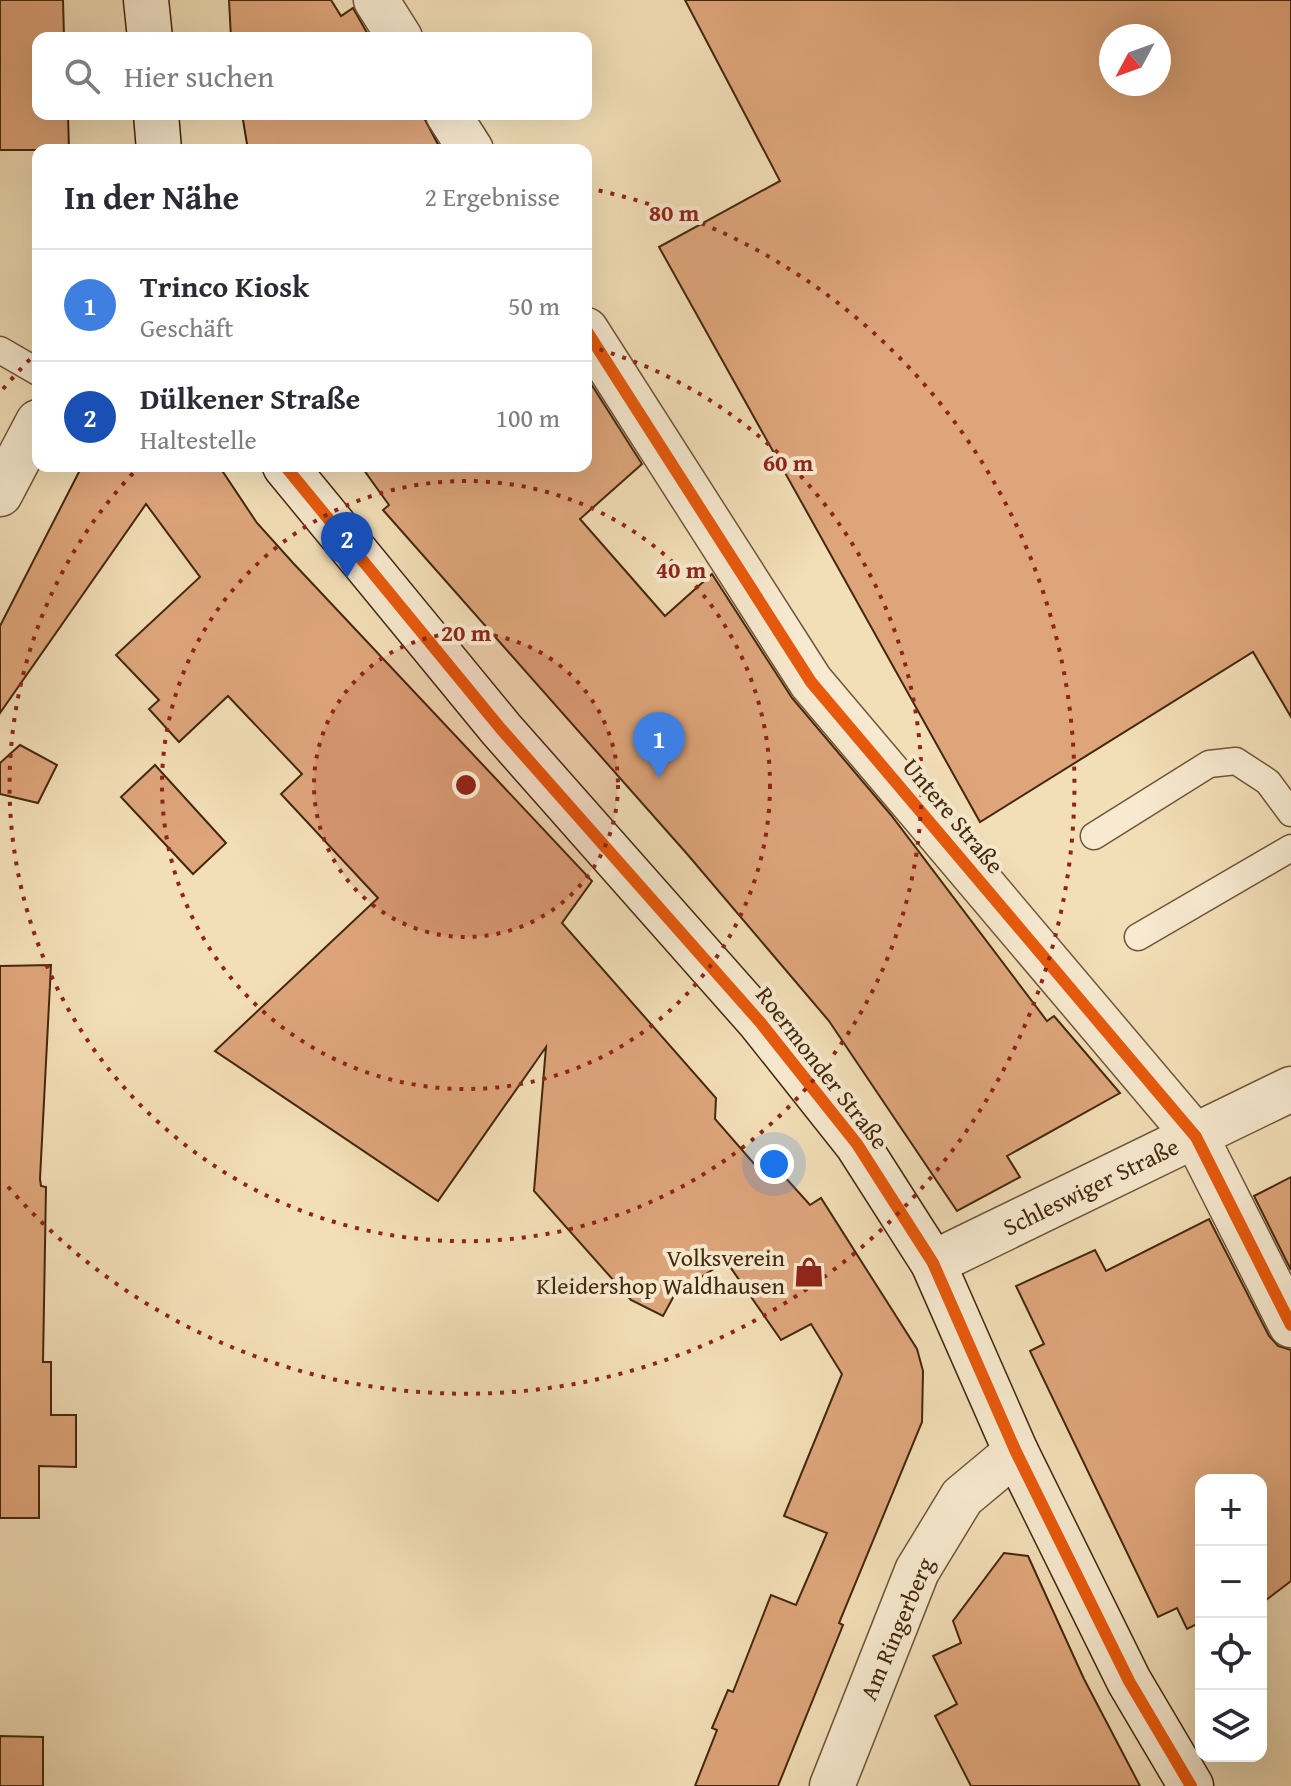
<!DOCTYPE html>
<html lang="de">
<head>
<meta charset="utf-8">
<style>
  :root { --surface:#fff; --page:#f7f7f7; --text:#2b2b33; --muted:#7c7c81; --line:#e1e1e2; --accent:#111827 }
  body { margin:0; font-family:"Gentium Book Plus",serif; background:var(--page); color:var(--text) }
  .controls { position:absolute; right:24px; bottom:24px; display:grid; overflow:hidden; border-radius:16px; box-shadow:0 8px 32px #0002 }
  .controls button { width:72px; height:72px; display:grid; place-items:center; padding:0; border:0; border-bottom:2px solid var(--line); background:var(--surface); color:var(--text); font:40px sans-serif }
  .compass { position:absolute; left:1099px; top:24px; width:72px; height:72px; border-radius:50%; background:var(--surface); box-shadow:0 8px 32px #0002; rotate:229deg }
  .you { position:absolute; left:774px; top:1164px; width:28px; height:28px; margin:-20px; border:6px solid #fff; border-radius:50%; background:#1a73e8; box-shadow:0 0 0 12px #1a73e833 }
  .badge { display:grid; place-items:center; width:52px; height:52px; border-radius:50%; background:var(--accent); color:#fff; font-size:26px; font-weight:700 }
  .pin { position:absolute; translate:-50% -66px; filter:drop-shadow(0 2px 4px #0008) }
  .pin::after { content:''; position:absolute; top:42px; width:28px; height:24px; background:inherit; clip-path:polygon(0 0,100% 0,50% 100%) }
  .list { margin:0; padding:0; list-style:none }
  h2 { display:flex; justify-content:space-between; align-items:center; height:104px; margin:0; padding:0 32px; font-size:34px }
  h2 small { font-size:26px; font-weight:400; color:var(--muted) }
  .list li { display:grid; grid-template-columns:52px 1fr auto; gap:24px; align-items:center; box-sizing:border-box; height:112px; padding:0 32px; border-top:2px solid var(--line) }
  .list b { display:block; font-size:30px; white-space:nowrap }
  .list p { margin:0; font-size:26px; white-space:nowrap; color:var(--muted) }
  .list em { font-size:26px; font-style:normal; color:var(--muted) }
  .icon { flex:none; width:44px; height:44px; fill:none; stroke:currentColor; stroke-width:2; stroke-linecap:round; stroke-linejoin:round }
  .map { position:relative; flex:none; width:1291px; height:1786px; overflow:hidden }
  .search { position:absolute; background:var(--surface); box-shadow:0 8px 32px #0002; left:32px; top:32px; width:560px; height:88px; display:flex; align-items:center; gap:20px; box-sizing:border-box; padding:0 28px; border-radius:16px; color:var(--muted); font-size:30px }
  .panel { position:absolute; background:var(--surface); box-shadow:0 8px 32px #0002; left:32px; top:144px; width:560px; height:328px; border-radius:16px }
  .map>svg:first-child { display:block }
  .building { fill:#dea57b; stroke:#44270c; stroke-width:2; fill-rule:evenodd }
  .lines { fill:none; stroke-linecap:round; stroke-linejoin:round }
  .lane-casing { stroke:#705537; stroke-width:29 }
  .street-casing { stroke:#705537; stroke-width:47 }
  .secondary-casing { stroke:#44270c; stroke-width:47 }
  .lane { stroke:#f7ead0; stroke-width:26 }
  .street { stroke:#f7ead0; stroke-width:44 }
  .secondary { stroke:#f7ead0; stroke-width:44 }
  .cycleway-casing { stroke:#f7ead0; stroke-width:17 }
  .cycleway { stroke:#e8590c; stroke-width:12 }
  .ring { fill:none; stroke:#8f2418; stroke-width:4; stroke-dasharray:4 8 }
  .labels { text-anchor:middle; stroke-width:8; stroke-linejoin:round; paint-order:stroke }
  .street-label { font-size:24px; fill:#44270c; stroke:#f7ead0 }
  .poi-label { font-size:24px; fill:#44270c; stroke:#f7ead0; text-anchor:end }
  .centre { fill:#8f2418; stroke:#f7ead0; stroke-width:4 }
  .ring-label { font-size:24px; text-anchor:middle; font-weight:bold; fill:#8f2418; stroke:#f7ead0; stroke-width:8; stroke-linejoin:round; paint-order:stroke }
</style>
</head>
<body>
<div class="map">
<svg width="1291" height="1786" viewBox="0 0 1291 1786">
  <rect width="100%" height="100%" fill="#f2deb7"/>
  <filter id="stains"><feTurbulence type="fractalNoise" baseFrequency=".0025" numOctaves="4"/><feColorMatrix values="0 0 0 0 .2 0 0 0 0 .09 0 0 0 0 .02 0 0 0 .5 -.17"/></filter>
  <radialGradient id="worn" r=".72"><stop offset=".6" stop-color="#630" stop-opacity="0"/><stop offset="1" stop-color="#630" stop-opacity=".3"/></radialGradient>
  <g class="building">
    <path d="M0,0h63l1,38h-26v76h30l1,36h-69z"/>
    <path d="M229,0h102l10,16 12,-8 17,30h-139z"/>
    <path d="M685,0h606v717l-38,-65 -273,170 -321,-575 121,-66zM1111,36h48v48h-48z"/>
    <path d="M242,114h180l19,36h-193z"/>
    <path d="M586,376l56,88 -62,55 85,97 47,-42 80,124 99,117 156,206 7,-5 66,77 -113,63 13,21 -63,34 -128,-190 -141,-166 -305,-345 6,-5 -28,-39h225z"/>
    <path d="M82,466h137l38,57 37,41 298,317 -30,42 154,175 -1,21 41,47 10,-10 44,49 11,-7 96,151 6,22 -1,51 -83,201 4,2 -65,161h-83l22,-56 -5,-2 16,-38 5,2 38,-97 25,10 31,-72 -43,-17 58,-142 -31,-50 -30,16 -55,-79 -51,33 -12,22 -32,-16 -97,-109 12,-144 -108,154 -223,-150 163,-153 -97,-104 21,-20 -74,-78 -49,46 -30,-33 10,-9 -43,-45 84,-78 -54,-73 -146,209v-87z"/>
    <path d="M20,745l37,20 -19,38 -38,-9v-31z"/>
    <path d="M155,765l71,78 -33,31 -72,-77z"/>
    <path d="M51,965l-11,214 1,7 5,1 -3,175h8v53h25v52l-37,-1v52h-39v-552z"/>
    <path d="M1291,1177v93l-37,-74z"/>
    <path d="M1209,1219l60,117 9,10 13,4v231l-30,23v-124h-60v142l-14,7 -10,-21 -19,9 -128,-266 14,-7 -28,-58 79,-36 11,21z"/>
    <path d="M1004,1553l24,3 56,123 56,107h-169l-36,-70 22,-12 -24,-48 28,-13 -8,-22z"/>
    <path d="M0,1736l43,1v49h-43z"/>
  </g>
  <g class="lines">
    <g class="lane-casing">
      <g id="lane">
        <path d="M0,350l38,22"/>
        <path d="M1094,836l115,-72 27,-3 32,21 23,31"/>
        <path d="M1138,937l153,-89"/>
      </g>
    </g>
    <g class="street-casing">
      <g id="street">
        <path d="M376,0l24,38"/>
        <path d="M448,114l23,36"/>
        <path d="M586,330l225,352 385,455 95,188"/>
        <path d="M0,494l38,-72"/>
        <path d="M933,1263l358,-174"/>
        <path d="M832,1786l85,-215 45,-74 54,-45"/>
      </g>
    </g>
    <g class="secondary-casing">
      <g id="secondary">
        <path d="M146,0l4,38"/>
        <path d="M156,114l3,36"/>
        <path d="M285,466l216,263 259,293 97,122 76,119 83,189 113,229 62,105"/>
      </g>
    </g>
    <use href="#lane" class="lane"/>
    <use href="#street" class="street"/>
    <use href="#secondary" class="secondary"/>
    <g class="cycleway-casing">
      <g id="cycleway">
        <path d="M586,330l225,352 385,455 95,188"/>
        <path d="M285,466l216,263 259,293 97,122 76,119 83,189 113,229 62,105"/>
      </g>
    </g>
    <use href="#cycleway" class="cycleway"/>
  </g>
  <circle cx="466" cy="785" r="152" fill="#8f2418" fill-opacity=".12"/>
  <g class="ring">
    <circle cx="466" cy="785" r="152"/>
    <circle cx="466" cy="785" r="304"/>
    <path d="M588 346A456 456 0 1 1 138 468"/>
    <path d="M3 389A609 609 0 0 1 35 354M587 188A609 609 0 1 1 3 1181"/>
  </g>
  <defs>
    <g id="shop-bare" transform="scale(2.4)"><path d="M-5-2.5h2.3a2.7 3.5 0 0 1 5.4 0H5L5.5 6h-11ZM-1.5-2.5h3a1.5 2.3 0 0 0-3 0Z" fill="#8f2418" stroke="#f7ead0" stroke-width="2.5" paint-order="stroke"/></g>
  </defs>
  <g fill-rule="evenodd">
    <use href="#shop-bare" x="809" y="1272"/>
  </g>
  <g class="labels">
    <g class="street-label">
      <text transform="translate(953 816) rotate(50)" y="8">Untere Straße</text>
      <text transform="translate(822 1068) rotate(52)" y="8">Roermonder Straße</text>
      <text transform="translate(1091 1187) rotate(-26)" y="8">Schleswiger Straße</text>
      <text transform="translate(897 1629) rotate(-67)" y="8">Am Ringerberg</text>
    </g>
    <g class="poi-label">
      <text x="785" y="1266">Volksverein<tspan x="785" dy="28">Kleidershop Waldhausen</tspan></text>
    </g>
  </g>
  <circle cx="466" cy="785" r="12" class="centre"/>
  <g class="ring-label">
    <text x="674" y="221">80 m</text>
    <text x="788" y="471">60 m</text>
    <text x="681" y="578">40 m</text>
    <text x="466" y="641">20 m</text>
  </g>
  <rect width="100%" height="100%" filter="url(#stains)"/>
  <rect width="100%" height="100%" fill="url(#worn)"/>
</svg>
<div class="controls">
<button>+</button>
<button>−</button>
<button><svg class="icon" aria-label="locate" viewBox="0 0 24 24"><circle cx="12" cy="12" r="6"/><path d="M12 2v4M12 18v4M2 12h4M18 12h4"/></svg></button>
<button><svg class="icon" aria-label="layers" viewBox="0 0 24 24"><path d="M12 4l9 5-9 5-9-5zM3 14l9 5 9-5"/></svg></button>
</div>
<svg class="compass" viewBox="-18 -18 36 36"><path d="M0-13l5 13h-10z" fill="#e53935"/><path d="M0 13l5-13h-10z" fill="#7c7c81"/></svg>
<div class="you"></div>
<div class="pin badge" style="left:659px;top:778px;background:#3f7fe0">1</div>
<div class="pin badge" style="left:347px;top:578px;background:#1a4fb4">2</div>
<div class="search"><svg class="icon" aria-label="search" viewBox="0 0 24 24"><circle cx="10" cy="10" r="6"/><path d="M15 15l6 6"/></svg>Hier suchen</div>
<section class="panel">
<h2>In der Nähe<small>2 Ergebnisse</small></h2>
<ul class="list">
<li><span class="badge" style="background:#3f7fe0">1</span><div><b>Trinco Kiosk</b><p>Geschäft</p></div><em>50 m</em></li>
<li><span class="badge" style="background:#1a4fb4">2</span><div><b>Dülkener Straße</b><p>Haltestelle</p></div><em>100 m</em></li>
</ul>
</section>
</div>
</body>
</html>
